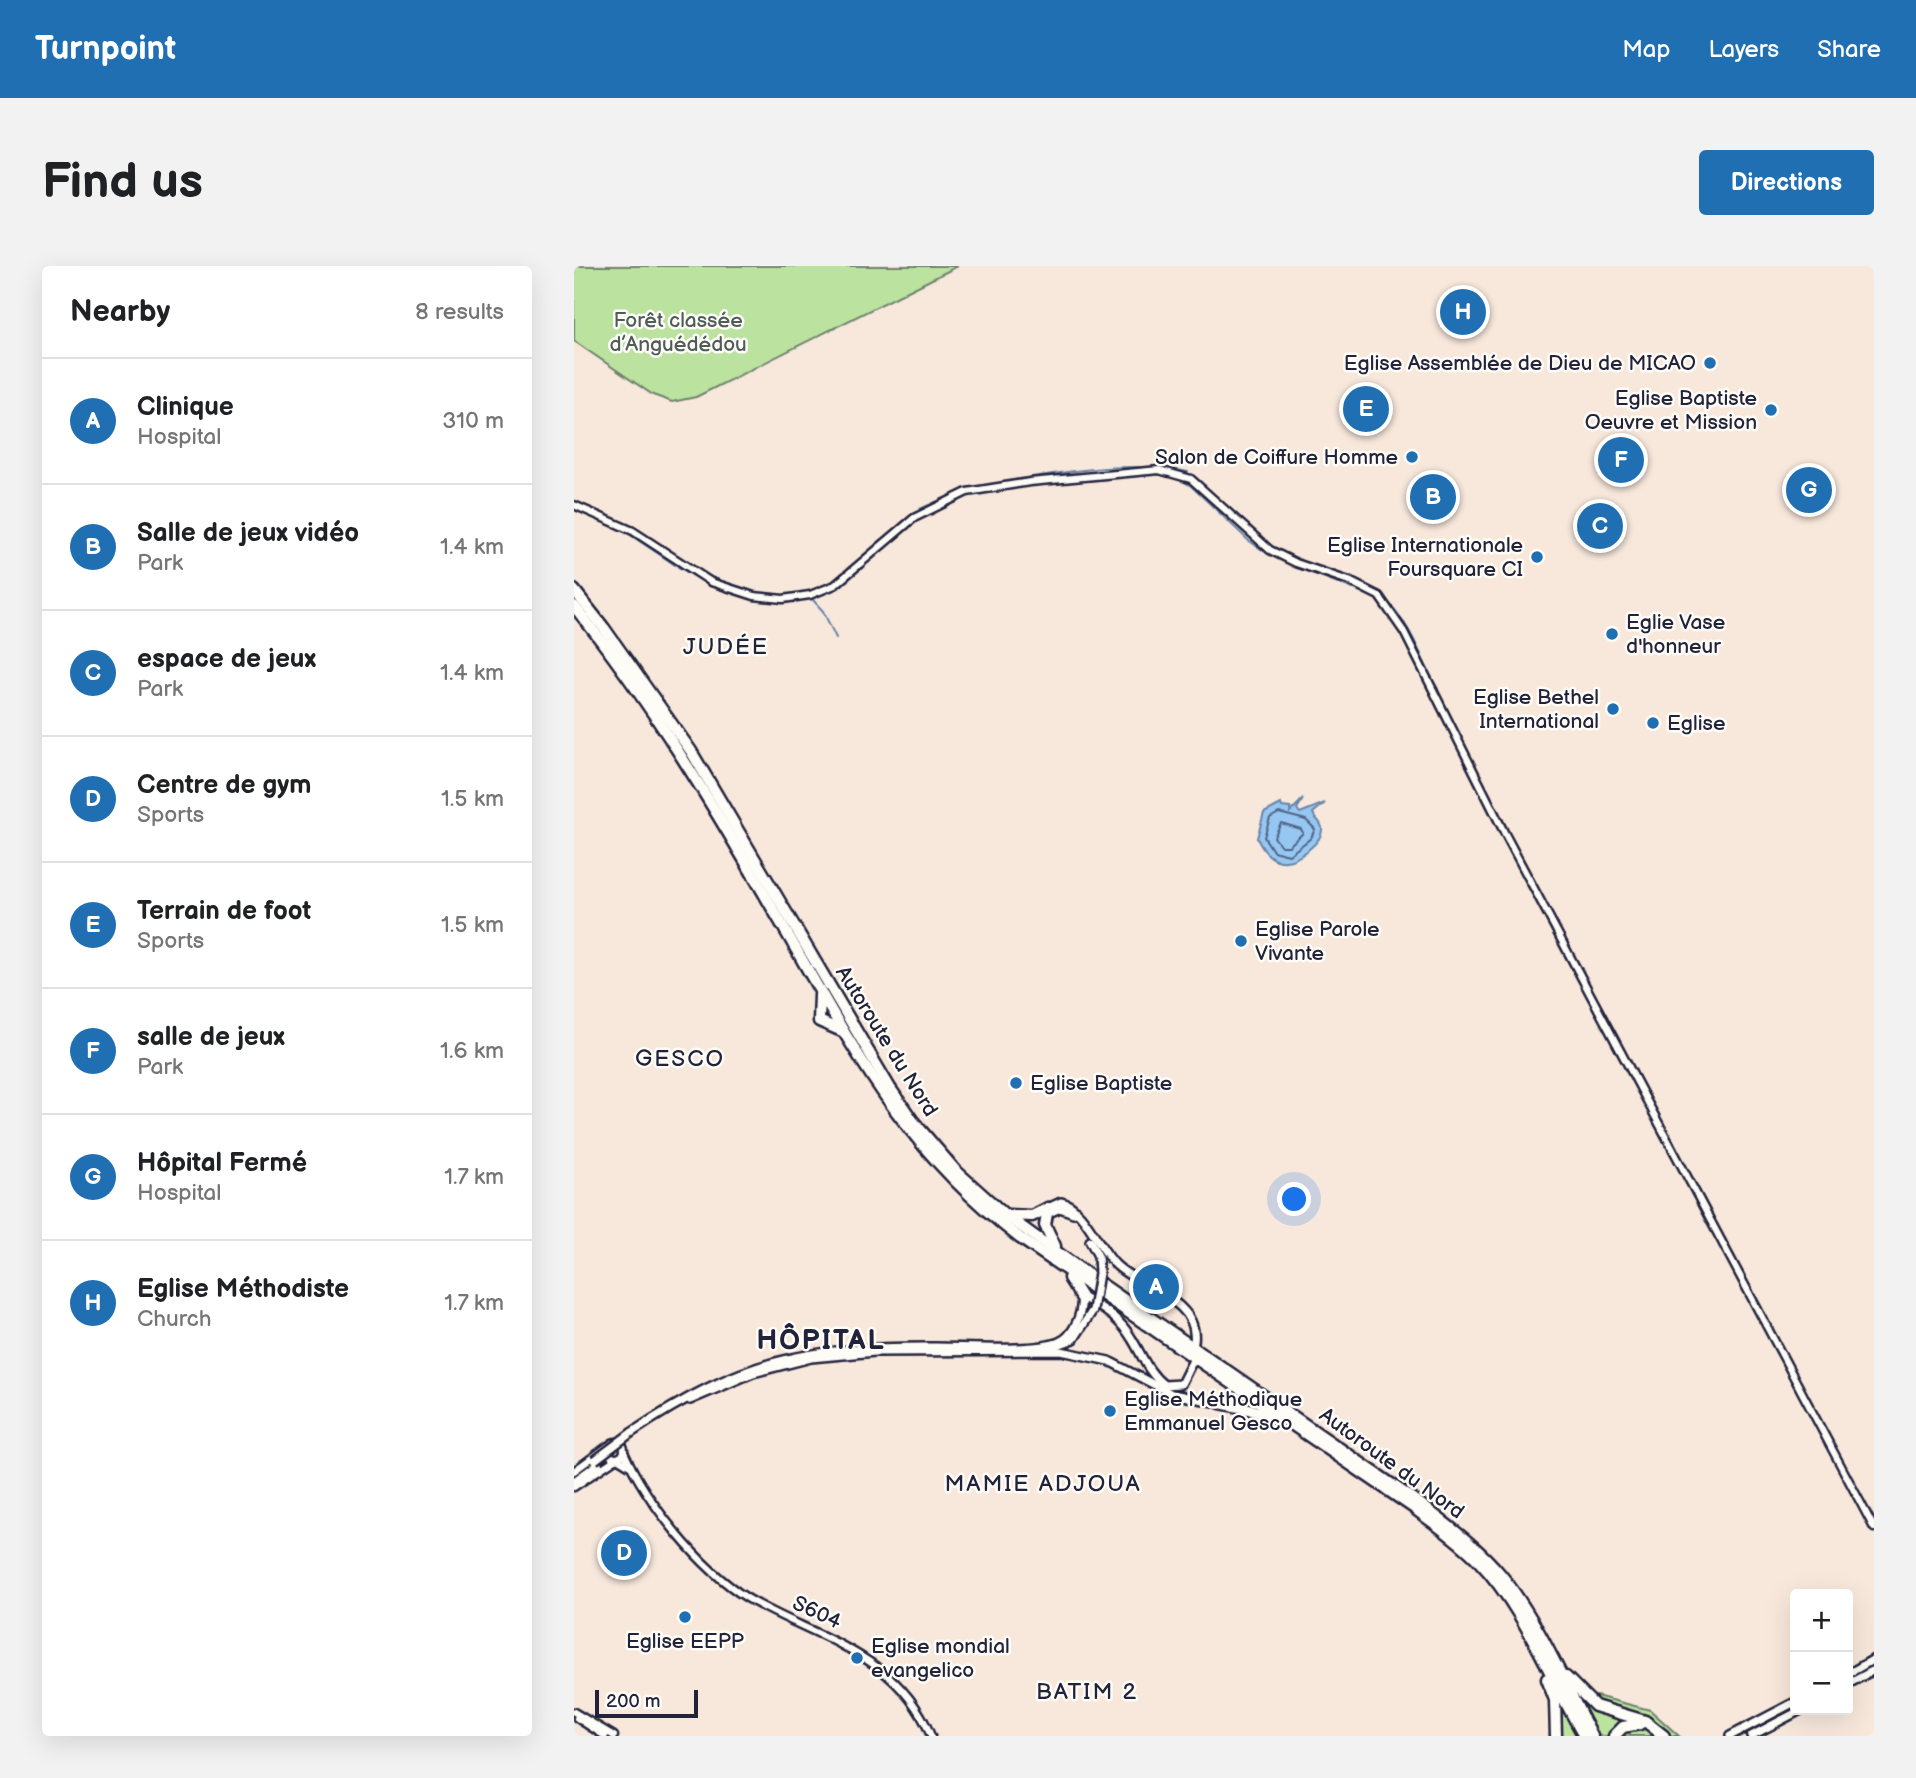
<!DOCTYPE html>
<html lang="en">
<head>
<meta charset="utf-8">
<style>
  :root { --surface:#fff; --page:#f2f2f2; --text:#202124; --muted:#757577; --line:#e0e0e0; --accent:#1f6fb2 }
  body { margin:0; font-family:"Balsamiq Sans",sans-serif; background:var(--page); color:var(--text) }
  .controls { position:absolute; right:21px; bottom:21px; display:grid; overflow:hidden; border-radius:7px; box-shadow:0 7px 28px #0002 }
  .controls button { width:63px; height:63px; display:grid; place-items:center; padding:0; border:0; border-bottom:2px solid var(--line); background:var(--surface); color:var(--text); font:35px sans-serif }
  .scale { position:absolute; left:21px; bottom:18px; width:103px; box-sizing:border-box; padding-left:7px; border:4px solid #22223b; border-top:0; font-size:19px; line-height:24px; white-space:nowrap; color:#22223b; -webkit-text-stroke:5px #fdfcf7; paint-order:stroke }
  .you { position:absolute; left:721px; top:934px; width:24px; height:24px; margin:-18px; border:5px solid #fff; border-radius:50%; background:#1a73e8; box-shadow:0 0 0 10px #1a73e833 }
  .badge { display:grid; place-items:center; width:46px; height:46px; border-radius:50%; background:var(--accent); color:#fff; font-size:23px; font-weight:700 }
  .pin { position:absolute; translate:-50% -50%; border:4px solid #fff; box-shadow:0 2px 7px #0006 }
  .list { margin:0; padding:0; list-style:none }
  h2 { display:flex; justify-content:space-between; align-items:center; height:91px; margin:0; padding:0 28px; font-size:30px }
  h2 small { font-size:23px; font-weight:400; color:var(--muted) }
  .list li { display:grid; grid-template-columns:46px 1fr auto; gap:21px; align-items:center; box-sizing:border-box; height:126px; padding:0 28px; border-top:2px solid var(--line) }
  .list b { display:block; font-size:26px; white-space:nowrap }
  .list p { margin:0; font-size:23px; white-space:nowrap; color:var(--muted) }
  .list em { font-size:23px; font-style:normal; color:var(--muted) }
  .map { position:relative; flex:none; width:1300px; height:1470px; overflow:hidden; border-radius:7px }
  header { display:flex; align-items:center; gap:42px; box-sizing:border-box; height:98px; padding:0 35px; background:var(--accent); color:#fff }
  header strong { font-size:33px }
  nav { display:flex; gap:38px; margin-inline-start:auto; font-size:24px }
  .intro { display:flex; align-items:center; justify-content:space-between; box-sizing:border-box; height:168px; padding:0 42px }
  h1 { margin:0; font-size:49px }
  .button { padding:18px 32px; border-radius:7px; background:var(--accent); color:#fff; font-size:24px; font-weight:700 }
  main { display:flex; gap:42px; padding:0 42px }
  aside { flex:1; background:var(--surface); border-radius:7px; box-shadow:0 7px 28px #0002 }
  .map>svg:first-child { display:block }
  .green { fill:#bbe39f; stroke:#6e826d; stroke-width:2 }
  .water { fill:#96c7f2; stroke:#6885a9; stroke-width:2 }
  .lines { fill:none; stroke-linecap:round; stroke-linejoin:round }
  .shore { stroke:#506484; stroke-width:2 }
  .stream { stroke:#6885a9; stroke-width:2 }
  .secondary-casing { stroke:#22223b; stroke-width:11 }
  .primary-casing { stroke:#22223b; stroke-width:12 }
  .highway-casing { stroke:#22223b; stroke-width:15 }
  .secondary { stroke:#fdfcf7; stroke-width:6 }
  .primary { stroke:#fdfcf7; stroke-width:7 }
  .highway { stroke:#fdfcf7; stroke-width:10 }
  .primary-bridge-casing { stroke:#22223b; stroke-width:12; stroke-linecap:butt }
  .primary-bridge { stroke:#fdfcf7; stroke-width:7 }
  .poi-dot { fill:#1f6fb2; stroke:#fdfcf7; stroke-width:2.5 }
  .labels { text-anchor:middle; stroke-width:5; stroke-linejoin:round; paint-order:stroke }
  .park-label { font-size:21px; fill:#505c59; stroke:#fdfcf7 }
  .poi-label { font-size:21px; fill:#22223b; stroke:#fdfcf7; text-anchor:start }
  .street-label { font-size:21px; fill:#22223b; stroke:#fdfcf7 }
  .neighbourhood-label { font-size:23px; letter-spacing:2px; fill:#22223b; stroke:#fdfcf7 }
  .district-label { font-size:28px; font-weight:bold; letter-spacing:2px; fill:#22223b; stroke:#fdfcf7 }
</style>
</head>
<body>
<header>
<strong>Turnpoint</strong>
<nav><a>Map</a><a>Layers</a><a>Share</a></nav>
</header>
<div class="intro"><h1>Find us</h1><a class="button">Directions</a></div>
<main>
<aside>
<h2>Nearby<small>8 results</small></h2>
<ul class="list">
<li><span class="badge">A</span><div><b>Clinique</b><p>Hospital</p></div><em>310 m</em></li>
<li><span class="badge">B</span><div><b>Salle de jeux vidéo</b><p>Park</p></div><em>1.4 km</em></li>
<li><span class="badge">C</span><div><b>espace de jeux</b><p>Park</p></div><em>1.4 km</em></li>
<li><span class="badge">D</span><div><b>Centre de gym</b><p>Sports</p></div><em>1.5 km</em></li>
<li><span class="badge">E</span><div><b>Terrain de foot</b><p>Sports</p></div><em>1.5 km</em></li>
<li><span class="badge">F</span><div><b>salle de jeux</b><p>Park</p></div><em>1.6 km</em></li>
<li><span class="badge">G</span><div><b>Hôpital Fermé</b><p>Hospital</p></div><em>1.7 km</em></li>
<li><span class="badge">H</span><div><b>Eglise Méthodiste</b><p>Church</p></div><em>1.7 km</em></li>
</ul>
</aside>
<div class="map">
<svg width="1300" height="1470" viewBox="0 0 1300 1470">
  <rect width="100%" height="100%" fill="#f8e8dc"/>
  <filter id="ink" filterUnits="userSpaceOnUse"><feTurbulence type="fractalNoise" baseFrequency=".0143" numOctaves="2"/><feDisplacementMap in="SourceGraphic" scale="14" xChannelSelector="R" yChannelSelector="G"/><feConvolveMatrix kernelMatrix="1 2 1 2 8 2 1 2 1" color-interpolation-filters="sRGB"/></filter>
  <g filter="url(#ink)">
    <g class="green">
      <path d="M0,0h384l-262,131 -24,5 -19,-7 -79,-54z"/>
      <path d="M1022,1430l54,14 29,26h-128l2,-16 -4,-19z"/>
    </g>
    <path class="water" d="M729,533l-6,10 3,4 25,-10 -12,10c1,6 9,8 9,16 0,9 -8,16 -15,22 -22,18 -39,11 -50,-13l7,-25 17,-9 1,3 8,1v4z"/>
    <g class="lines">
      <g class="shore">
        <path d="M705,547l27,7 9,9 -4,9 -22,17 -16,-4 -9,-14 6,-19z"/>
        <path d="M707,557l20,6 2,4 -14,13h-8l-7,-9z"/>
      </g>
      <g class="stream">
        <path d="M574,208l19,1"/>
        <path d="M618,208l42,40"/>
        <path d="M605,213l11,6 58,55 20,14"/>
        <path d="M433,215c58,-9 124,-21 181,-9"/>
        <path d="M446,221l26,-3"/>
        <path d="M389,231l12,-3"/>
        <path d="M0,235l37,16"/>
        <path d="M346,243l43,-19 41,-8"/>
        <path d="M0,244l25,9"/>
        <path d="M40,252l35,20"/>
        <path d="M336,259l10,-7"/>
        <path d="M49,264l52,35"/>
        <path d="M310,272l32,-26"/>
        <path d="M78,273l9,7"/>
        <path d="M695,279l31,15"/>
        <path d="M295,286l12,-12"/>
        <path d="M711,296l68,27"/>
        <path d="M730,296c57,18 81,22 110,78 9,17 14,34 24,49"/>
        <path d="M104,301l28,16 31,11"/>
        <path d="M130,308l27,11"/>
        <path d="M265,321l46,-41"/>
        <path d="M167,330c34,10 61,7 94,-7"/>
        <path d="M239,334l10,11 13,27"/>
      </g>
      <g class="secondary-casing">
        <g id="secondary">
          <path d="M0,239l59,26 78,51 43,14 29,3 27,-4 25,-10 79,-67 53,-26 63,-10 129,-12 32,9 79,71 26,13 53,18 30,15 25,36 101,202 369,694"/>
          <circle cx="42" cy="1184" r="8"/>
          <path d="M50,1186c23,51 75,116 123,146 67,40 150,54 184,138"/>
          <path d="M0,1205l34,-25"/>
          <path d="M0,1221l43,-29 13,8"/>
          <path d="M0,1446l40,24"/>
          <path d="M3,1452l28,18"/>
        </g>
      </g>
      <g class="primary-casing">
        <g id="primary">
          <path d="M474,942l13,-6c23,4 38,48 56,64 25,23 83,34 77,76"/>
          <path d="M475,947l11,-5 13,5"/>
          <path d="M516,975l8,15 1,17"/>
          <path d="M481,1080l19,-7 19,-29"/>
          <path d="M116,1134l63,-27 58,-15 64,-6 186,-1 48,10 63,33 48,9"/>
          <path d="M57,1167c111,-74 174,-87 306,-86 29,0 98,5 122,-5 15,-6 24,-30 22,-45 20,9 40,23 51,42 10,16 16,34 32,46l17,-1 11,-22"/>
          <path d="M0,1215l24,-17"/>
          <path d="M1274,1408l26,-15"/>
          <path d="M1274,1418l26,-14"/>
          <path d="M1156,1470l65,-34"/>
          <path d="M1177,1470l50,-26"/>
        </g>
      </g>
      <g class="highway-casing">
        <g id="highway">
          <path d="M0,324l30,38 87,123 199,337 23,33 42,49 49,44 83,60 333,230c28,22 58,43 81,71 38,47 63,108 91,161"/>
          <path d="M0,340c77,95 139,199 200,305 75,128 124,234 246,327l394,270c22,17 45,32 64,52 47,49 72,118 106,176"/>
          <path d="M246,729l-1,26 23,10"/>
          <path d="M474,942l-3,17 10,21"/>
          <path d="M434,949l24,1 16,-8"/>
          <path d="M495,1012l12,19"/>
          <path d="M646,1137l29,6 30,11"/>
          <path d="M992,1411l29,29 50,15 19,15"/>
          <path d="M973,1413l8,21 1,36"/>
          <path d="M1040,1470l9,-9 17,-3"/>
        </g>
      </g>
      <use href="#secondary" class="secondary"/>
      <use href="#primary" class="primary"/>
      <use href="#highway" class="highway"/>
      <g class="primary-bridge-casing">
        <g id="primary-bridge">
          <path d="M519,1044l6,-37"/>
          <path d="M21,1194l36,-27"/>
        </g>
      </g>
      <use href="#primary-bridge" class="primary-bridge"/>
    </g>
  </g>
  <g class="poi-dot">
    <circle cx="1136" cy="97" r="7"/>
    <circle cx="1197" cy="144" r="7"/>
    <circle cx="838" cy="191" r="7"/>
    <circle cx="963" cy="291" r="7"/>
    <circle cx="1038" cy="368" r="7"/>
    <circle cx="1039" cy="443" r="7"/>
    <circle cx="1079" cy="457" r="7"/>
    <circle cx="667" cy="675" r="7"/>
    <circle cx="442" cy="817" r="7"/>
    <circle cx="536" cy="1145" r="7"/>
    <circle cx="111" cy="1351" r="7"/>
    <circle cx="283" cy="1392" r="7"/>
  </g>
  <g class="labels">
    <g class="park-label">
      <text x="104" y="61">Forêt classée<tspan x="104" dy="24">d’Anguédédou</tspan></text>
    </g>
    <g class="poi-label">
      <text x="1122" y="104" text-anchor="end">Eglise Assemblée de Dieu de MICAO</text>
      <text x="1183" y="139" text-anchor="end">Eglise Baptiste<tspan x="1183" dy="24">Oeuvre et Mission</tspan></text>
      <text x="824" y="198" text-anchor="end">Salon de Coiffure Homme</text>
      <text x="949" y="286" text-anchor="end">Eglise Internationale<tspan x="949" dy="24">Foursquare CI</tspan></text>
      <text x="1052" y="363">Eglie Vase<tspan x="1052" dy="24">d'honneur</tspan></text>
      <text x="1025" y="438" text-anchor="end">Eglise Bethel<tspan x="1025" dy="24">International</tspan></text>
      <text x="1093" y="464">Eglise</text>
      <text x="681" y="670">Eglise Parole<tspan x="681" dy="24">Vivante</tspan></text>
      <text x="456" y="824">Eglise Baptiste</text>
      <text x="550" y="1140">Eglise Méthodique<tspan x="550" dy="24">Emmanuel Gesco</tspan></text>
      <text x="111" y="1382" text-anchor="middle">Eglise EEPP</text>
      <text x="297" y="1387">Eglise mondial<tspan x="297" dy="24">evangelico</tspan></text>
    </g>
    <g class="street-label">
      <text transform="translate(313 775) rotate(58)" y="7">Autoroute du Nord</text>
      <text transform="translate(818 1197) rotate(36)" y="7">Autoroute du Nord</text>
      <text transform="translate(243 1346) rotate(25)" y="7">S604</text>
    </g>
    <g class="neighbourhood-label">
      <text x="152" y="388">JUDÉE</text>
      <text x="106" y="800">GESCO</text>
      <text x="469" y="1225">MAMIE ADJOUA</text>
      <text x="513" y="1433">BATIM 2</text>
    </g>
    <g class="district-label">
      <text x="247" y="1083">HÔPITAL</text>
    </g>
  </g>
</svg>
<div class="controls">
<button>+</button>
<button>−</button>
</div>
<div class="scale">200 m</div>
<div class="you"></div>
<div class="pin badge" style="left:582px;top:1021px">A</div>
<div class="pin badge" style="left:859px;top:231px">B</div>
<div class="pin badge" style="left:1026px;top:260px">C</div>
<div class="pin badge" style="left:50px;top:1287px">D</div>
<div class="pin badge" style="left:792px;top:143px">E</div>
<div class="pin badge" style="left:1047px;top:194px">F</div>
<div class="pin badge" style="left:1235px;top:224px">G</div>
<div class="pin badge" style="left:889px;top:46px">H</div>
</div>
</main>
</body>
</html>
